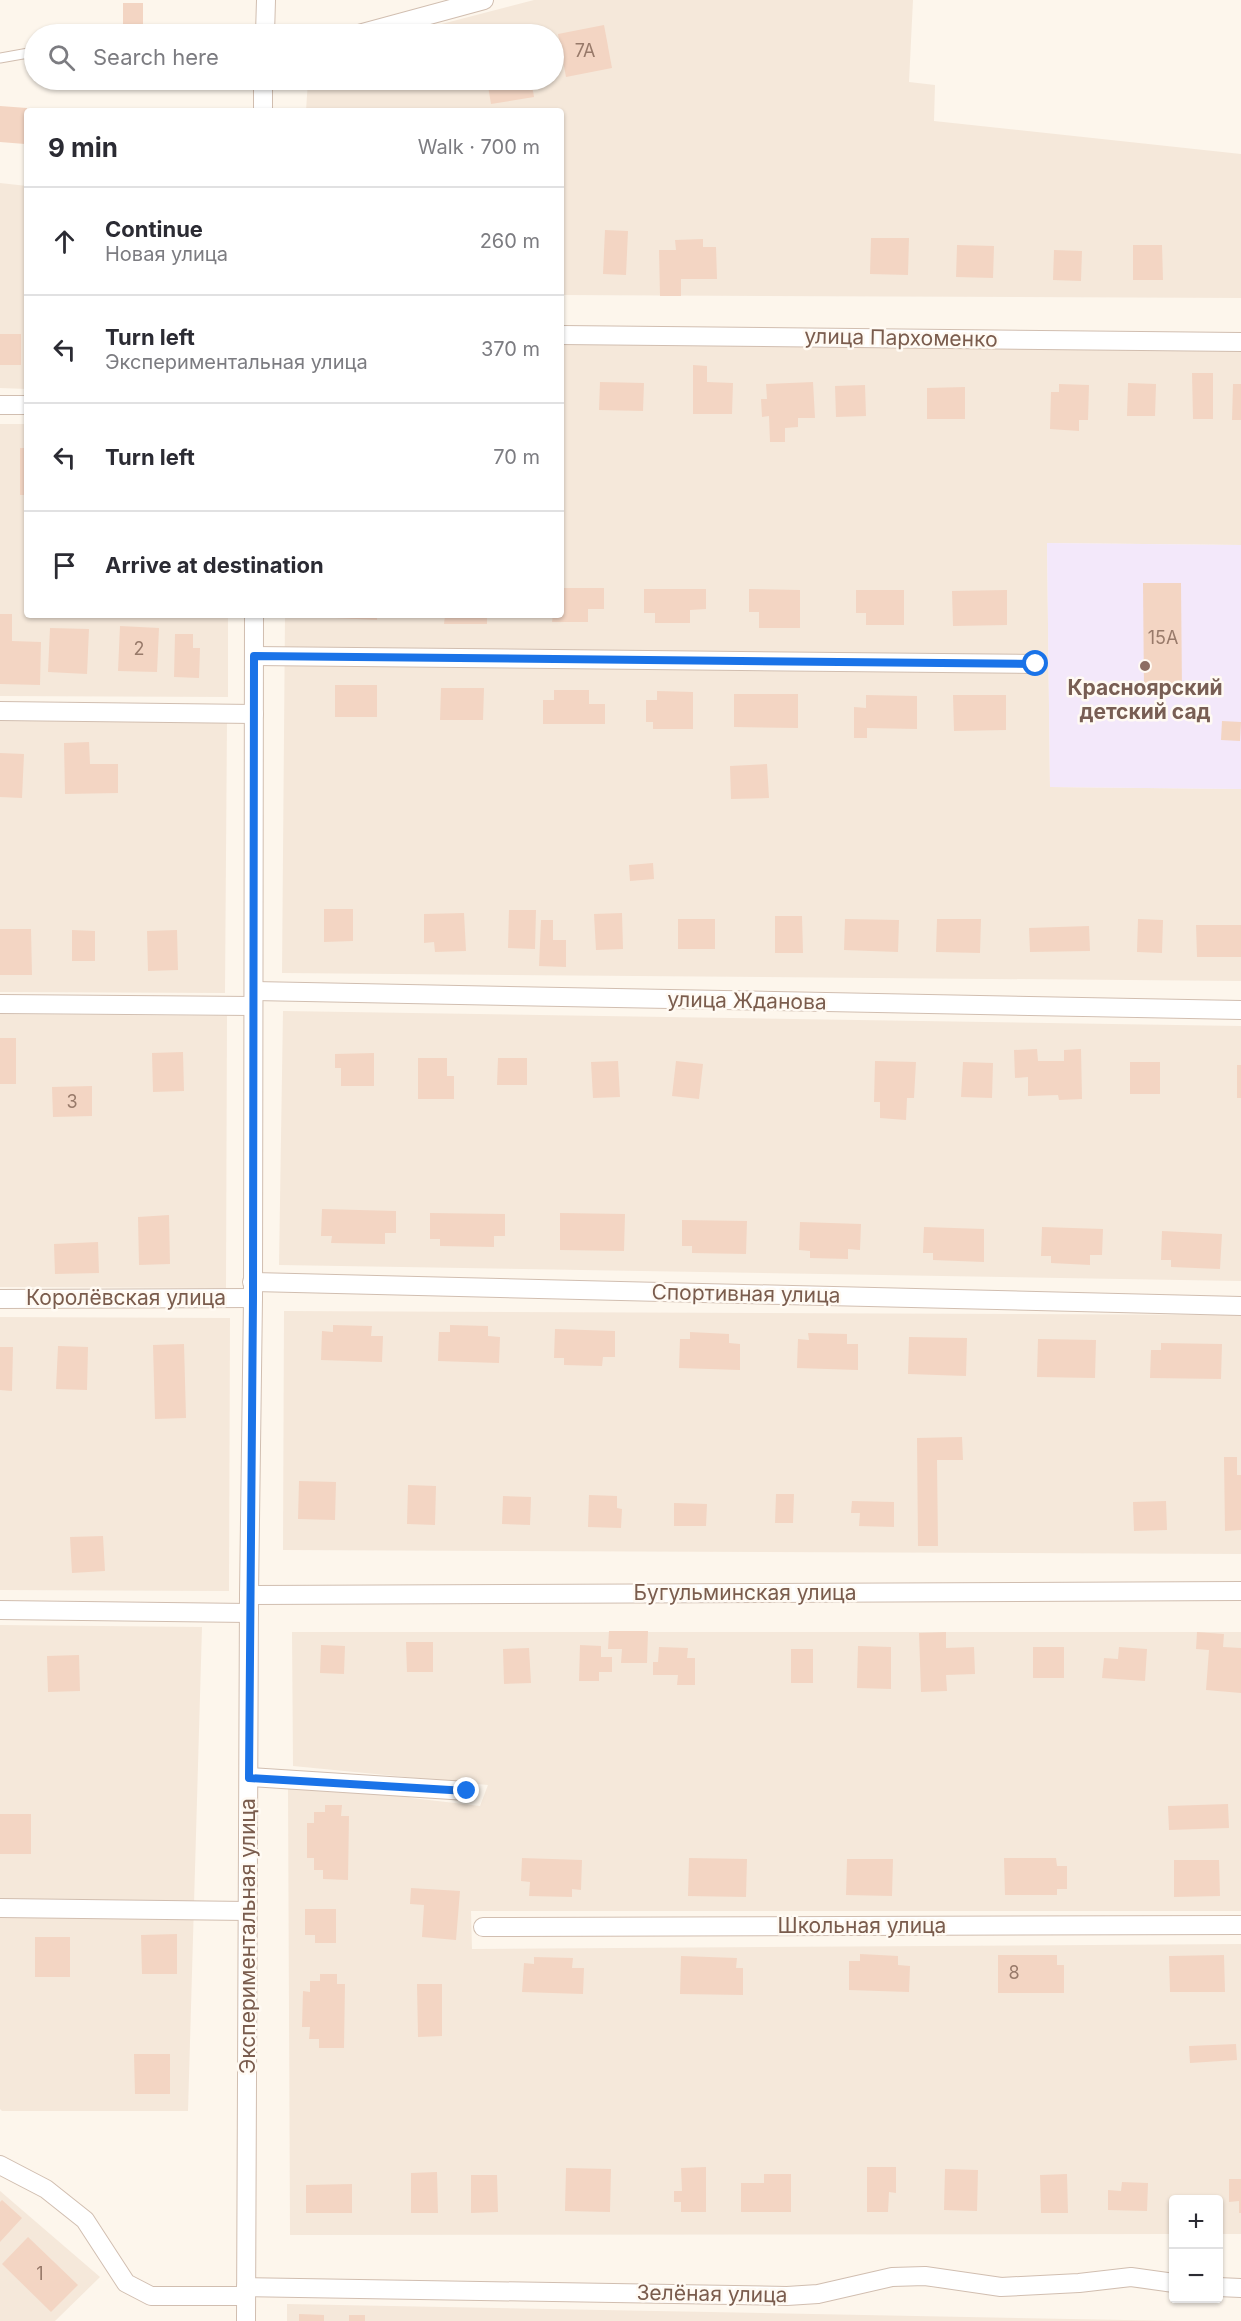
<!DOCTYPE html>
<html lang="en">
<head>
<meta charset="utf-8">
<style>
  :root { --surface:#fff; --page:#f7f7f7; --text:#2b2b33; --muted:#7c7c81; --line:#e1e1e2 }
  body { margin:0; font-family:Inter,sans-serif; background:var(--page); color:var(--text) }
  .controls { position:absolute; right:18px; bottom:18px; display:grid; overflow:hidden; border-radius:6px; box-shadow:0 2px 4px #0004 }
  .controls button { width:54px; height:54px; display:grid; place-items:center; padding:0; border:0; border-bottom:2px solid var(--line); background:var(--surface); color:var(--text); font:30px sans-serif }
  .stop { position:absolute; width:18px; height:18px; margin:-14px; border:4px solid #1a73e8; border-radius:50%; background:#fff }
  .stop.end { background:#1a73e8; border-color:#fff; box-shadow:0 2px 6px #0008 }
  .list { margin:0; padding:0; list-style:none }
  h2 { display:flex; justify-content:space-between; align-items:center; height:78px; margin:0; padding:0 24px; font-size:26px }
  h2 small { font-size:20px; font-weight:400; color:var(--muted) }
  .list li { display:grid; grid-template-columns:39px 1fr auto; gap:18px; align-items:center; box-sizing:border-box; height:108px; padding:0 24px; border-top:2px solid var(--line) }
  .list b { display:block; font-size:22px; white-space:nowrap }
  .list p { margin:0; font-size:20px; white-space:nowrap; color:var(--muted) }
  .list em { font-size:20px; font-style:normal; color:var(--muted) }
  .icon { flex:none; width:33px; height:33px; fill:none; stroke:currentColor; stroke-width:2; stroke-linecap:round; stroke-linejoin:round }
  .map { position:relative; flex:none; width:1241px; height:2321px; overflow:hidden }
  .search { position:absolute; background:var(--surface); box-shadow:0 2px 4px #0004; left:24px; top:24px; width:540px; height:66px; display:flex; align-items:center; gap:15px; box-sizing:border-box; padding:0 21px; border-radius:33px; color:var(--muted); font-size:22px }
  .panel { position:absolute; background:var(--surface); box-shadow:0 2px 4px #0004; left:24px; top:108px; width:540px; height:510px; border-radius:6px }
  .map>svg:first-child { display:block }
  .residential { fill:#f5e8da }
  .education { fill:#f3e8fa }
  .building { fill:#f3d5c3 }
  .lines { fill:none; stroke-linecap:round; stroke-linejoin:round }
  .service-casing { stroke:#d1beb0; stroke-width:11 }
  .minor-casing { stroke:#d1beb0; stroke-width:20 }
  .service { stroke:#fff; stroke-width:9 }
  .minor { stroke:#fff; stroke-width:18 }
  .route { stroke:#1a73e8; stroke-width:8 }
  .education-dot { fill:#8d6e63; stroke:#fffaf3; stroke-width:2 }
  .labels { text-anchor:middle; stroke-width:5; stroke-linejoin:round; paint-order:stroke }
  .number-label { font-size:18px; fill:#987a6a }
  .street-label { font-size:21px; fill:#7a5c4d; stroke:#fffaf3 }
  .education-label { font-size:21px; font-weight:bold; fill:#785e54; stroke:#fffaf3 }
</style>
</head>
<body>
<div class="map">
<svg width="1241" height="2321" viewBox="0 0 1241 2321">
  <rect width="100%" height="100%" fill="#fdf6ec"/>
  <g class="residential">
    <path d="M534,0h379l-4,82 26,3 -1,36 307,33v144l-680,-3v-184h-255l2,-31h246v-46h-151z"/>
    <path d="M0,183l27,3v203l-27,-1z"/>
    <path d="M561,342l680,6v197l-194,-2 3,244 191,2v192l-959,-8 3,-358h276z"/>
    <path d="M0,424h27v191h201v82l-228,-1z"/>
    <path d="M0,719l227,1 -2,273 -225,-1z"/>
    <path d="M283,1011l958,15v255l-962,-16z"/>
    <path d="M0,1014l227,2 -1,272 -226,-1z"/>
    <path d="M284,1311l957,4v239l-958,-4z"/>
    <path d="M0,1317l230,1 -1,273 -229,-1z"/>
    <path d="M0,1625l202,2 -14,484h-186l-2,-2z"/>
    <path d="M292,1632h949v279h-770l1,38 769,-5v290h-22l-1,-34h-44l-1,34 -883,1 -2,-446 97,1 27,8 68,8 8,-21 -195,-19z"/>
    <path d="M0,2191l100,86 -45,44h-55z"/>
    <path d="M287,2304l893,17h-893z"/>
  </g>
  <path class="education" d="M1047,543l194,2v244l-191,-2z"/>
  <g class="building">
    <rect x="123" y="3" width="20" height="31"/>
    <path d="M604,25l8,43 -46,9 -8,-43z"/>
    <path d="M487,80h44l3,17 -43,7z"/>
    <path d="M0,106l27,2 -2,36 -25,-2z"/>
    <path d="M605,230l23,1 -2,44 -23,-1z"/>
    <path d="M871,238h38l-1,37 -38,-1z"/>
    <path d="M703,239v8h13l1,32h-36v17h-21l-1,-46h17l-1,-10z"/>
    <path d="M957,245l37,1 -1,32 -37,-1z"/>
    <path d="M1133,245h29l1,35h-30z"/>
    <path d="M1054,250l28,1 -1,30 -28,-1z"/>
    <rect x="0" y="334" width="21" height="31"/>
    <path d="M693,365l14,1v16l26,1 -1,31h-39z"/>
    <path d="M1192,373h21v46h-20z"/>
    <path d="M600,382l44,1 -1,28 -44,-1z"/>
    <path d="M813,382l2,36h-17v9l-13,1v14h-15l-1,-26 -7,1 -1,-18h6l-1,-15z"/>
    <path d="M1128,383l28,1 -1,32h-28z"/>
    <path d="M1059,384l30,1 -1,35h-9v11l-29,-2 1,-37h8z"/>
    <path d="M1233,384h8v36h-9z"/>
    <path d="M865,385l1,31 -30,1 -1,-31z"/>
    <path d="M965,387v32h-38v-31z"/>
    <rect x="20" y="448" width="7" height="47"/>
    <path d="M1143,583h38l1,109 -38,1z"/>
    <path d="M561,588h43v21h-16v13h-36l1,-7h8z"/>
    <path d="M644,589h62v20l-16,1v13h-35v-10h-11z"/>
    <path d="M749,589l51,1v38h-41v-16h-10z"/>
    <path d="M856,590h48v35h-38v-12h-10z"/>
    <path d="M1007,590v35l-54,1 -1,-35z"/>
    <path d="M0,614h12v27l29,1 -1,43 -40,-1z"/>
    <path d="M336,615h41v5l-42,-2z"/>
    <path d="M445,615h42v9h-43z"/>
    <path d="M120,626l39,2 -2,44 -39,-1z"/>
    <path d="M50,628l39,1 -2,45 -39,-2z"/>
    <path d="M175,634h18v14h7l-1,30 -25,-1z"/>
    <rect x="335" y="685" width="42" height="32"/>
    <path d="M441,688h43l-1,32h-43z"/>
    <path d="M554,690h35v14h16v20h-62v-24h11z"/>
    <path d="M657,691l36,1v37h-40v-7h-7v-22h11z"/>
    <path d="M734,694h64v34l-64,-1z"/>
    <path d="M866,695l51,1v33l-50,-1v10h-13v-31l12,1z"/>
    <path d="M953,695h53v35l-52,1z"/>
    <path d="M1222,721l19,1 -1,19 -19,-1z"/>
    <path d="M89,742l1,22h28v29l-53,1 -1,-51z"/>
    <path d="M0,753l24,1 -2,44 -22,-1z"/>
    <path d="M767,764l2,34 -38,1 -1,-33z"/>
    <path d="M653,863l1,16 -24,2 -1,-16z"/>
    <path d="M324,909h29v32l-29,1z"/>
    <path d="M509,910h27l-1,39 -27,-1z"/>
    <path d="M464,913l2,38 -31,1 -1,-10 -10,1v-29z"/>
    <path d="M622,913l1,36 -27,1 -2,-36z"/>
    <path d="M775,916h27l1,37h-28z"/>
    <rect x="678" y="919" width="37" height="30"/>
    <path d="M845,919l54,1 -1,32 -54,-2z"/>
    <path d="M937,919h44l-1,34 -44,-1z"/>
    <path d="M1138,919l25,1 -1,33 -25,-1z"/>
    <path d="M541,920h12v20h13v27l-27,-1z"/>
    <path d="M1196,925h45v32h-44z"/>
    <path d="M1089,926l1,25 -60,1 -1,-24z"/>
    <path d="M0,929h31l1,46h-32z"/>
    <path d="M72,930l23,1v30h-23z"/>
    <path d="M177,930l1,40 -30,1 -1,-40z"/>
    <rect x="0" y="1038" width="16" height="46"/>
    <path d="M1037,1049l1,12h26v-11l17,-1 1,50 -23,1 -1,-5 -30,1v-19l-13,1 -1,-28z"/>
    <path d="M183,1052l1,39 -31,1 -1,-39z"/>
    <path d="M374,1053v33h-33v-18h-6v-14z"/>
    <path d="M418,1058h29v18h7v23h-36z"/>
    <path d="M498,1058h29v27h-30z"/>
    <path d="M618,1061l2,36 -27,1 -2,-36z"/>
    <path d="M676,1061l27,3 -4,35 -27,-3z"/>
    <path d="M875,1061l41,1 -2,36h-7l-1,22 -26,-2v-16h-6z"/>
    <path d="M963,1062l30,1 -1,35 -31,-1z"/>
    <rect x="1130" y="1062" width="30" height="32"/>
    <rect x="1237" y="1065" width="4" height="33"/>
    <path d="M92,1086v30l-39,1 -1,-30z"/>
    <path d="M322,1209l74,2v22h-11v11l-54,-1 1,-7h-11z"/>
    <path d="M430,1213l75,1v22h-11v11l-54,-1v-7h-10z"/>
    <path d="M560,1213l65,1 -1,37 -64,-1z"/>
    <path d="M169,1215l1,49 -31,1 -1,-48z"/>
    <path d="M682,1220l65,1 -1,33 -54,-1v-7h-10z"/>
    <path d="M800,1222l61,2 -1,26 -12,-1v10l-38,-1v-7l-11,-1z"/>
    <path d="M924,1227l60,2v33l-51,-2v-7h-10z"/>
    <path d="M1042,1227l61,2 -1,26h-12v10l-39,-2v-7h-10z"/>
    <path d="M1162,1231l60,3 -2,35 -49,-2v-7h-10z"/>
    <path d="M98,1242l1,31 -44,1 -1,-30z"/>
    <path d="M333,1325l39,1 -1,10h12l-1,26 -61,-2 1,-29 11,1z"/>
    <path d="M450,1325l38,1v10l12,1 -1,26 -61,-2 1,-29h11z"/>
    <path d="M555,1329l60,2v26h-12l-1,9 -38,-1v-7h-10z"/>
    <path d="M690,1332l39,2v9l11,1v26l-61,-2 1,-29h10z"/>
    <path d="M808,1333l39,1v10h11v26l-61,-2 1,-29 11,1z"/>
    <path d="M909,1337l58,1 -1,38 -58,-2z"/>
    <path d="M1038,1339l58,1 -1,38 -58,-1z"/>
    <path d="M1161,1343l61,1 -1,35 -71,-1 1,-28h10z"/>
    <path d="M184,1344l2,74 -31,1 -2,-74z"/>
    <path d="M58,1346l30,1 -1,43 -31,-1z"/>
    <path d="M0,1347h13l-1,44 -12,-1z"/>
    <path d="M962,1437l1,23h-26l1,86h-20l-1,-108z"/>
    <path d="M1224,1457h13v18h4v55l-16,1z"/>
    <path d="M299,1481l37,1 -1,38 -37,-1z"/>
    <path d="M408,1485l28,1 -1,39 -28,-1z"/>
    <path d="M776,1494h18l-1,29h-18z"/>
    <path d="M589,1495l28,1v12l5,1 -1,19 -33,-1z"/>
    <path d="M503,1496l28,1 -1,28 -28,-1z"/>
    <path d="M852,1501l42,1v25l-35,-1 1,-13h-9z"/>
    <path d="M1166,1501l1,29 -33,1 -1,-29z"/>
    <path d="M674,1503l33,1 -1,22h-32z"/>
    <path d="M103,1536l2,35 -33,2 -2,-36z"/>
    <path d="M609,1631h39l-1,32h-26l1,-14h-14z"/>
    <path d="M946,1632v16l28,-1 1,27 -29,1 1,16 -26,1 -2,-59z"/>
    <path d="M1197,1632l27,2 -1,13 18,1v45l-35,-3 3,-40 -13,-1z"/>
    <path d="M406,1642h27v30h-26z"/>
    <path d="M321,1645l24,1 -1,28 -24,-1z"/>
    <path d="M580,1645l21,1v11h11v15h-13v9h-20z"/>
    <path d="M858,1646l33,1v42l-34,-1z"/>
    <path d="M659,1647l29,1 -1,10h8v27h-18l1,-10h-25v-13h5z"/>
    <rect x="1033" y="1647" width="31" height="31"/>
    <path d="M1119,1647l28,2 -2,32 -43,-3 2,-20 14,1z"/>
    <path d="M529,1648l2,35 -27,1 -1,-35z"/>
    <rect x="791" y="1649" width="22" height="34"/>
    <path d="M79,1655l1,36 -32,1 -1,-36z"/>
    <path d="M1228,1804l1,24 -60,2 -1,-24z"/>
    <path d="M325,1805h17l-1,11h8l-1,64 -25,-1v-9h-9v-12h-7v-35h7v-11h11z"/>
    <rect x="0" y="1814" width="31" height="40"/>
    <path d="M522,1858l60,2 -1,30 -9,-1v8l-43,-1 1,-14 -9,-1z"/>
    <path d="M689,1858l58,1 -1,38 -58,-1z"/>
    <path d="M1004,1858h52l1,8h10v23h-10v6h-52z"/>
    <path d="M847,1859h46l-1,37 -46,-1z"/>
    <path d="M1174,1860h45l1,36 -46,1z"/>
    <path d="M411,1888l49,3 -4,49 -34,-3 2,-32 -14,-1z"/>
    <path d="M305,1909h31v34h-21v-8h-10z"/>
    <path d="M177,1934v40h-35l-1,-39z"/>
    <rect x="35" y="1937" width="35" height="40"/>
    <path d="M860,1954l38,2v9l12,1 -1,26 -60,-2v-29h11z"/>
    <path d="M998,1955h59v10h7v28h-66z"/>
    <path d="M1224,1955l1,37h-55l-1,-36z"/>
    <path d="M681,1956l56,2 -1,10h7v27l-63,-1z"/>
    <path d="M534,1957l39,1 -1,10h12l-1,26 -61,-2 2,-29 10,1z"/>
    <path d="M320,1974h17v10h8l-1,64h-25v-9h-10l1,-12h-8l1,-36 7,1v-11h10z"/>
    <path d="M417,1984h25v52l-24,1z"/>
    <path d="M1236,2044l1,16 -47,3 -1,-17z"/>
    <path d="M134,2054h36v40h-35z"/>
    <path d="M706,2167v45h-25v-10h-7v-11h8l-1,-23z"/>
    <path d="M867,2167h29v26l-7,-1 -1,20h-21z"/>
    <path d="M566,2168l45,1 -1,43 -45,-1z"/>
    <path d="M945,2169l33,1 -1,41 -33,-1z"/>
    <path d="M437,2172l1,41h-27v-40z"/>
    <path d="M764,2174h27v38h-50v-29h23z"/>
    <path d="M1067,2174l1,39h-27l-1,-38z"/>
    <path d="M471,2175h26l1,37 -27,1z"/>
    <path d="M1229,2179h12v34h-2v-12l-10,1z"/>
    <path d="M1122,2182l26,1 -1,28 -39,-1v-20l13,1z"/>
    <path d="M352,2184v29h-46v-28z"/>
    <path d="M2,2200l20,18 -22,24v-40z"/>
    <path d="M28,2237l50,48 -27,27 -49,-48z"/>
    <path d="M299,2314l25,1v6h-25z"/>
    <rect x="349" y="2315" width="16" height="6"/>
  </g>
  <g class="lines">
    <g class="service-casing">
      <path id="service" d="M0,58l34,-6"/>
    </g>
    <g class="minor-casing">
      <g id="minor">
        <path d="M265,34l1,-34"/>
        <path d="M359,34l125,-34"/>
        <path d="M263,111v-31"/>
        <path d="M561,335l680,7"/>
        <path d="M0,405h27"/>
        <path d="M254,656l782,8"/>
        <path d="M0,711l254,3"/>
        <path d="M254,991l987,19"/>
        <path d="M0,1004l253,2"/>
        <path d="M252,1282l989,24"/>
        <path d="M0,1299l253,-1"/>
        <path d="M249,1595l992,-4"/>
        <path d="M0,1610l249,3"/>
        <path d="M249,1777l218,14"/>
        <path d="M0,1908l248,3"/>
        <path d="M483,1927l758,-2"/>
        <path d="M0,2165l46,24 39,31 41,63 25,13h95"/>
        <path d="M246,2287l541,9 31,-2 74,-17 33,-1 76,11 78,-4 52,-6 43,6"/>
        <path d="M1218,2287l23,1"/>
        <path d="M246,2321l3,-726 4,-297 1,-683"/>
      </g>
    </g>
    <use href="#service" class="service"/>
    <use href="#minor" class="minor"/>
  </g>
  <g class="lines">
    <path class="route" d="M467,1791l-218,-13 4,-480 1,-642 782,8"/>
  </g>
  <circle class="education-dot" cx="1145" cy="666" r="6"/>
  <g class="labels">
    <g class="number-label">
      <text x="585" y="57">7А</text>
      <text x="1163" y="644">15А</text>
      <text x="139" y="655">2</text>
      <text x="72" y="1108">3</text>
      <text x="1014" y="1979">8</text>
      <text x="40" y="2280">1</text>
    </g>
    <g class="street-label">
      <text transform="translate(901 338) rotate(1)" y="7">улица Пархоменко</text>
      <text transform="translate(747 1001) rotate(1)" y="7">улица Жданова</text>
      <text transform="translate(746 1294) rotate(1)" y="7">Спортивная улица</text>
      <text x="126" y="1305">Королёвская улица</text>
      <text x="745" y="1600">Бугульминская улица</text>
      <text x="862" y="1933">Школьная улица</text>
      <text transform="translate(248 1936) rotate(-90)" y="7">Экспериментальная улица</text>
      <text transform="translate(712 2294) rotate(1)" y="7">Зелёная улица</text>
    </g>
    <g class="education-label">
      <text x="1145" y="695">Красноярский<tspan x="1145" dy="24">детский сад</tspan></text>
    </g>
  </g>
</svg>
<div class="controls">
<button>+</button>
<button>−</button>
</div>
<div class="stop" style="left:1036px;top:664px"></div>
<div class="stop end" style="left:467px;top:1791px"></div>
<div class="search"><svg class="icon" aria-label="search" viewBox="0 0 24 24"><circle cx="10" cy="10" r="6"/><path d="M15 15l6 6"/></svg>Search here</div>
<section class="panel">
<h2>9 min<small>Walk · 700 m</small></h2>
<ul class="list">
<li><svg class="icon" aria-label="ahead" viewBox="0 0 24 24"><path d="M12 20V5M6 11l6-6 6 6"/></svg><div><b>Continue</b><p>Новая улица</p></div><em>260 m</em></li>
<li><svg class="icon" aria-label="left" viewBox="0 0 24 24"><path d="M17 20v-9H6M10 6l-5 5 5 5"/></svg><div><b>Turn left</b><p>Экспериментальная улица</p></div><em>370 m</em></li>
<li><svg class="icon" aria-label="left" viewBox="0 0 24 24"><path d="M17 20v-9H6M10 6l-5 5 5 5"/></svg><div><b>Turn left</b></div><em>70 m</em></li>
<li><svg class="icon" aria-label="arrive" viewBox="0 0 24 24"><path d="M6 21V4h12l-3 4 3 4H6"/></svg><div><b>Arrive at destination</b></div></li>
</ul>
</section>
</div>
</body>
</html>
